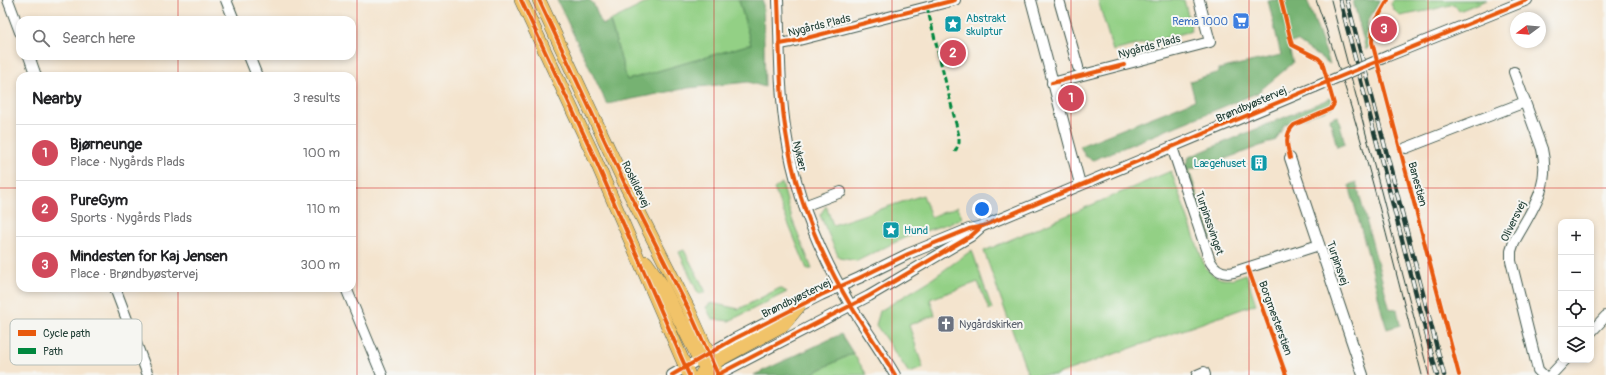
<!DOCTYPE html>
<html lang="en">
<head>
<meta charset="utf-8">
<style>
  :root { --surface:#fff; --page:#f2f2f2; --text:#202124; --muted:#757577; --line:#e0e0e0; --accent:#d1495b }
  body { margin:0; font-family:Pangolin,sans-serif; background:var(--page); color:var(--text) }
  .controls { position:absolute; right:12px; bottom:12px; display:grid; overflow:hidden; border-radius:8px; box-shadow:0 2px 6px #0003 }
  .controls button { width:36px; height:36px; display:grid; place-items:center; padding:0; border:0; border-bottom:1px solid var(--line); background:var(--surface); color:var(--text); font:20px sans-serif }
  .compass { position:absolute; left:1510px; top:12px; width:36px; height:36px; border-radius:50%; background:var(--surface); box-shadow:0 2px 6px #0003; rotate:254deg }
  .you { position:absolute; left:982px; top:209px; width:14px; height:14px; margin:-10px; border:3px solid #fff; border-radius:50%; background:#1a73e8; box-shadow:0 0 0 6px #1a73e833 }
  .badge { display:grid; place-items:center; width:26px; height:26px; border-radius:50%; background:var(--accent); color:#fff; font-size:13px; font-weight:700 }
  .pin { position:absolute; translate:-50% -50%; border:2px solid #fff; box-shadow:0 1px 4px #0006 }
  .list { margin:0; padding:0; list-style:none }
  h2 { display:flex; justify-content:space-between; align-items:center; height:52px; margin:0; padding:0 16px; font-size:17px }
  h2 small { font-size:13px; font-weight:400; color:var(--muted) }
  .list li { display:grid; grid-template-columns:26px 1fr auto; gap:12px; align-items:center; box-sizing:border-box; height:56px; padding:0 16px; border-top:1px solid var(--line) }
  .list b { display:block; font-size:15px; white-space:nowrap }
  .list p { margin:0; font-size:13px; white-space:nowrap; color:var(--muted) }
  .list em { font-size:13px; font-style:normal; color:var(--muted) }
  .icon { flex:none; width:22px; height:22px; fill:none; stroke:currentColor; stroke-width:2; stroke-linecap:round; stroke-linejoin:round }
  .map { position:relative; flex:none; width:1606px; height:375px; overflow:hidden }
  .search { position:absolute; background:var(--surface); box-shadow:0 2px 6px #0003; left:16px; top:16px; width:340px; height:44px; display:flex; align-items:center; gap:10px; box-sizing:border-box; padding:0 14px; border-radius:12px; color:var(--muted); font-size:15px }
  .panel { position:absolute; background:var(--surface); box-shadow:0 2px 6px #0003; left:16px; top:72px; width:340px; height:220px; border-radius:12px }
  .map>svg:first-child { display:block }
  .green { fill:#93d085; stroke:#59865c }
  .forest { fill:#76b272; stroke:#4a7853 }
  .lines { fill:none; stroke-linecap:round; stroke-linejoin:round }
  .minor-casing { stroke:#3f564b; stroke-width:12 }
  .major-casing { stroke:#3f564b; stroke-width:14 }
  .minor { stroke:#fff; stroke-width:10 }
  .major { stroke:#f1c369; stroke-width:13 }
  .tram { stroke:#1f3d34; stroke-width:1 }
  .rail-casing { stroke:#1f3d34; stroke-width:4.5 }
  .rail { stroke:#f6f6f2; stroke-width:3; stroke-dasharray:9; stroke-linecap:butt }
  .minor-bridge-casing { stroke:#3f564b; stroke-width:12; stroke-linecap:butt }
  .minor-bridge { stroke:#fff; stroke-width:10 }
  .quiet { stroke:#00873e; stroke-width:3; stroke-dasharray:6 3; stroke-linecap:butt }
  .cycleway-casing { stroke:#f6f6f2; stroke-width:6 }
  .cycleway { stroke:#e8590c; stroke-width:4 }
  .grid { fill:none; stroke:#d62828; stroke-width:1; stroke-opacity:0.55 }
  .labels { text-anchor:middle; stroke-width:4; stroke-linejoin:round; paint-order:stroke }
  .culture-label { font-size:11px; fill:#0d838f; stroke:#f6f6f2; text-anchor:start }
  .shop-label { font-size:11px; fill:#366cbe; stroke:#f6f6f2; text-anchor:end }
  .street-label { font-size:11px; fill:#1f3d34; stroke:#f6f6f2 }
  .worship-label { font-size:11px; fill:#5b616d; stroke:#f6f6f2; text-anchor:start }
  .key { fill:#f6f6f2; stroke:#b6beb9; stroke-width:1 }
  .key-label { font-size:11px; fill:#1f3d34 }
</style>
</head>
<body>
<div class="map">
<svg width="1606" height="375" viewBox="0 0 1606 375">
  <rect width="100%" height="100%" fill="#f6f6f2"/>
  <filter id="ink" filterUnits="userSpaceOnUse"><feTurbulence type="fractalNoise" baseFrequency=".025" numOctaves="2"/><feDisplacementMap in="SourceGraphic" scale="8" xChannelSelector="R" yChannelSelector="G"/><feConvolveMatrix kernelMatrix="1 2 1 2 8 2 1 2 1" color-interpolation-filters="sRGB"/></filter>
  <filter id="wash" filterUnits="userSpaceOnUse"><feTurbulence type="fractalNoise" baseFrequency=".012" numOctaves="4" result="noise"/><feDisplacementMap in="SourceGraphic" scale="16" xChannelSelector="R" yChannelSelector="G"/><feGaussianBlur stdDeviation="0.9" result="paint"/><feColorMatrix in="noise" values="0 0 0 0 0 0 0 0 0 0 0 0 0 0 0 0 0 1.4 0 .05"/><feComposite in="paint" operator="in"/></filter>
  <g filter="url(#wash)">
    <rect width="100%" height="100%" fill="#f4e4ce"/>
    <g class="green">
      <path d="M652,0h87l12,44 -124,36 -17,-59z"/>
      <path d="M1098,0h86l8,31 -79,20z"/>
      <path d="M1393,0h94l-28,11 -5,-7 -23,6 -31,6 -6,-6 -3,-6z"/>
      <path d="M1171,171l34,96c15,16 22,14 41,7l10,30 -201,71h-27l-44,-124z"/>
      <path d="M782,183l10,36 20,50h-5l-33,-80z"/>
      <path d="M923,195l8,22 27,-10 4,12 -58,19 -47,23 -18,-3 -19,-43 6,-9 7,19z"/>
      <path d="M684,250l21,40v3h-7l-19,-41z"/>
      <path d="M972,250l20,59 -3,1 -11,-28 -48,17 5,16 -26,10 14,43 -14,5 -33,-48 4,-14 49,-30z"/>
      <path d="M780,288l7,4 -58,29 -17,-2 -6,-12 5,-4 28,6z"/>
      <path d="M853,353l14,22h-58z"/>
    </g>
    <g class="forest">
      <path d="M557,0h32l4,3 9,22 8,-4 17,59 124,-36 -12,-44h24l2,87 -17,-5 -60,6 -81,16z"/>
      <path d="M1268,0h39l23,64 -33,-23 -9,3 5,19 -36,30 -164,67 -8,-4 -5,-10 115,-46 -5,-19 29,-9v-3l62,-14z"/>
      <path d="M1353,0h27c-3,7 -6,11 -10,17 -6,9 -2,20 0,29l-4,4z"/>
      <path d="M1331,98l2,7 -2,3 -47,17 -8,15 -54,20 -33,10 23,69h-3l-24,-73 4,-9z"/>
      <path d="M1338,116l7,28 -8,3 -7,-28z"/>
      <path d="M1356,182l34,128 7,-1 3,16 -13,4 -5,-16 -11,-48 -22,-80z"/>
      <path d="M841,334l12,19 -44,22h-55z"/>
    </g>
  </g>
  <g filter="url(#ink)">
    <g class="lines">
      <g class="minor-casing">
        <g id="minor">
          <path d="M8,0l12,32"/>
          <path d="M226,0l8,20"/>
          <path d="M778,0c2,44 1,89 8,133 9,61 34,121 65,173 14,23 30,45 44,69"/>
          <path d="M1031,0l49,184"/>
          <path d="M1059,0l19,67"/>
          <path d="M780,44l11,-2 164,-42"/>
          <path d="M29,56l7,20"/>
          <path d="M249,56l8,20"/>
          <path d="M1388,56l139,-56"/>
          <path d="M1514,72l28,77c9,38 -10,60 -28,93l-3,9v10l27,109 5,5"/>
          <path d="M1052,83l158,-41 -11,-42"/>
          <path d="M1172,147l38,114c5,9 13,14 24,11l85,-27"/>
          <path d="M1406,148l119,-46"/>
          <path d="M1290,158l73,217"/>
          <path d="M804,206l37,-14"/>
          <path d="M115,288l33,87"/>
          <path d="M346,288l36,87"/>
          <path d="M1591,332l15,-16"/>
          <path d="M672,375l62,-36 87,-44 38,-17 49,-24 61,-25 14,-3 332,-139"/>
          <path d="M717,375l152,-79 102,-60 9,-8"/>
          <path d="M1197,375l7,-3 1,3"/>
          <path d="M1551,375l14,-15"/>
        </g>
      </g>
      <g class="major-casing">
        <g id="major">
          <path d="M521,0l71,152 97,223"/>
          <path d="M539,0l87,186 63,124 29,65"/>
          <path d="M646,262l16,23 37,74 7,8 11,7"/>
          <path d="M701,375l5,-8 77,-42 16,-19"/>
        </g>
      </g>
      <use href="#minor" class="minor"/>
      <use href="#major" class="major"/>
      <g class="tram">
        <path d="M1316,0c44,122 74,249 106,375"/>
        <path d="M1331,0l98,375"/>
      </g>
      <g class="rail-casing">
        <g id="rail">
          <path d="M1340,0l97,375"/>
          <path d="M1347,0l97,375"/>
        </g>
      </g>
      <use href="#rail" class="rail"/>
      <g class="minor-bridge-casing">
        <path id="minor-bridge" d="M1315,87l73,-31"/>
      </g>
      <use href="#minor-bridge" class="minor-bridge"/>
      <path class="quiet" d="M927,7l32,129v7l-4,9"/>
      <g class="cycleway-casing">
        <g id="cycleway">
          <path d="M521,0l71,152 97,223"/>
          <path d="M539,0l87,186 63,124 29,65"/>
          <path d="M778,0c2,44 1,89 8,133 9,61 34,121 65,173 14,23 30,45 44,69"/>
          <path d="M1281,0l11,45 26,13 4,4 12,42 -3,5 -37,16c-10,9 -7,21 -4,33"/>
          <path d="M1388,0l-15,26 -1,16 87,333"/>
          <path d="M780,44l11,-2 164,-42"/>
          <path d="M1052,83l72,-18"/>
          <path d="M1248,268l38,107"/>
          <path d="M672,375l62,-36 87,-44 38,-17 49,-24 61,-25 14,-3 332,-139 212,-87"/>
          <path d="M717,375l152,-79 102,-60 9,-8"/>
        </g>
      </g>
      <use href="#cycleway" class="cycleway"/>
    </g>
  </g>
  <path class="grid" d="M178,0v20M357,0v375M535,0v375M714,0v375M892,0v375M1071,0v375M1249,0v375M1428,0v375M178,56v20M0,188h20M352,188h1254M178,288v87"/>
  <defs>
    <g id="supermarket-square" transform="scale(0.9)"><rect x="-9" y="-9" width="18" height="18" rx="4" fill="#3f7fe0" stroke="#f6f6f2"/><path d="M-6-5.5h2.5l.6 2H6L4.5 2H-2.5L-4.4-4H-6ZM-1.5 3.2a1.3 1.3 0 1 0 .1 0ZM3 3.2a1.3 1.3 0 1 0 .1 0Z" fill="#fff"/></g>
    <g id="sight-square" transform="scale(0.9)"><rect x="-9" y="-9" width="18" height="18" rx="4" fill="#0f9aa8" stroke="#f6f6f2"/><path d="M0-6L1.8-2.2L6-1.7L2.9 1.2L3.7 5.4L0 3.3L-3.7 5.4L-2.9 1.2L-6-1.7L-1.8-2.2Z" fill="#fff"/></g>
    <g id="building-square" transform="scale(0.9)"><rect x="-9" y="-9" width="18" height="18" rx="4" fill="#0f9aa8" stroke="#f6f6f2"/><path d="M-4-6H4V6H1V3H-1V6H-4ZM-2.5-4.3h1.7v1.8h-1.7ZM.8-4.3h1.7v1.8H.8ZM-2.5-1h1.7V.8h-1.7ZM.8-1h1.7V.8H.8Z" fill="#fff"/></g>
    <g id="church-square" transform="scale(0.9)"><rect x="-9" y="-9" width="18" height="18" rx="4" fill="#6b7280" stroke="#f6f6f2"/><path d="M-1.2-6h2.4v3.5h3.3v2.4h-3.3V6h-2.4V-.1h-3.3v-2.4h3.3Z" fill="#fff"/></g>
  </defs>
  <g fill-rule="evenodd">
    <use href="#supermarket-square" x="1241" y="21"/>
    <use href="#sight-square" x="953" y="24"/>
    <use href="#building-square" x="1259" y="163"/>
    <use href="#sight-square" x="891" y="230"/>
    <use href="#church-square" x="946" y="324"/>
  </g>
  <g class="labels">
    <g class="culture-label">
      <text x="966" y="22">Abstrakt<tspan x="966" dy="13">skulptur</tspan></text>
      <text x="1246" y="167" text-anchor="end">Lægehuset</text>
      <text x="904" y="234">Hund</text>
    </g>
    <g class="shop-label">
      <text x="1228" y="25">Rema 1000</text>
    </g>
    <g class="street-label">
      <text transform="translate(819 25) rotate(-14)" y="4">Nygårds Plads</text>
      <text transform="translate(1149 46) rotate(-15)" y="4">Nygårds Plads</text>
      <text transform="translate(1251 104) rotate(-23)" y="4">Brøndbyøstervej</text>
      <text transform="translate(800 156) rotate(77)" y="4">Nykær</text>
      <text transform="translate(636 184) rotate(64)" y="4">Roskildevej</text>
      <text transform="translate(1418 184) rotate(75)" y="4">Banestien</text>
      <text transform="translate(1513 221) rotate(-64)" y="4">Oliversvej</text>
      <text transform="translate(1210 223) rotate(71)" y="4">Turpinssvinget</text>
      <text transform="translate(1338 263) rotate(71)" y="4">Turpinsvej</text>
      <text transform="translate(796 298) rotate(-26)" y="4">Brøndbyøstervej</text>
      <text transform="translate(1276 318) rotate(70)" y="4">Borgmesterstien</text>
    </g>
    <g class="worship-label">
      <text x="959" y="328">Nygårdskirken</text>
    </g>
  </g>
  <rect x="10" y="319" width="132" height="46" rx="6" class="key"/>
  <rect x="18" y="330" width="18" height="6" fill="#e8590c"/>
  <rect x="18" y="348" width="18" height="6" fill="#00873e"/>
  <g class="key-label">
    <text x="43" y="337">Cycle path</text>
    <text x="43" y="355">Path</text>
  </g>
</svg>
<div class="controls">
<button>+</button>
<button>−</button>
<button><svg class="icon" aria-label="locate" viewBox="0 0 24 24"><circle cx="12" cy="12" r="6"/><path d="M12 2v4M12 18v4M2 12h4M18 12h4"/></svg></button>
<button><svg class="icon" aria-label="layers" viewBox="0 0 24 24"><path d="M12 4l9 5-9 5-9-5zM3 14l9 5 9-5"/></svg></button>
</div>
<svg class="compass" viewBox="-18 -18 36 36"><path d="M0-13l5 13h-10z" fill="#e53935"/><path d="M0 13l5-13h-10z" fill="#757577"/></svg>
<div class="you"></div>
<div class="pin badge" style="left:1071px;top:98px">1</div>
<div class="pin badge" style="left:953px;top:53px">2</div>
<div class="pin badge" style="left:1384px;top:29px">3</div>
<div class="search"><svg class="icon" aria-label="search" viewBox="0 0 24 24"><circle cx="10" cy="10" r="6"/><path d="M15 15l6 6"/></svg>Search here</div>
<section class="panel">
<h2>Nearby<small>3 results</small></h2>
<ul class="list">
<li><span class="badge">1</span><div><b>Bjørneunge</b><p>Place · Nygårds Plads</p></div><em>100 m</em></li>
<li><span class="badge">2</span><div><b>PureGym</b><p>Sports · Nygårds Plads</p></div><em>110 m</em></li>
<li><span class="badge">3</span><div><b>Mindesten for Kaj Jensen</b><p>Place · Brøndbyøstervej</p></div><em>300 m</em></li>
</ul>
</section>
</div>
</body>
</html>
